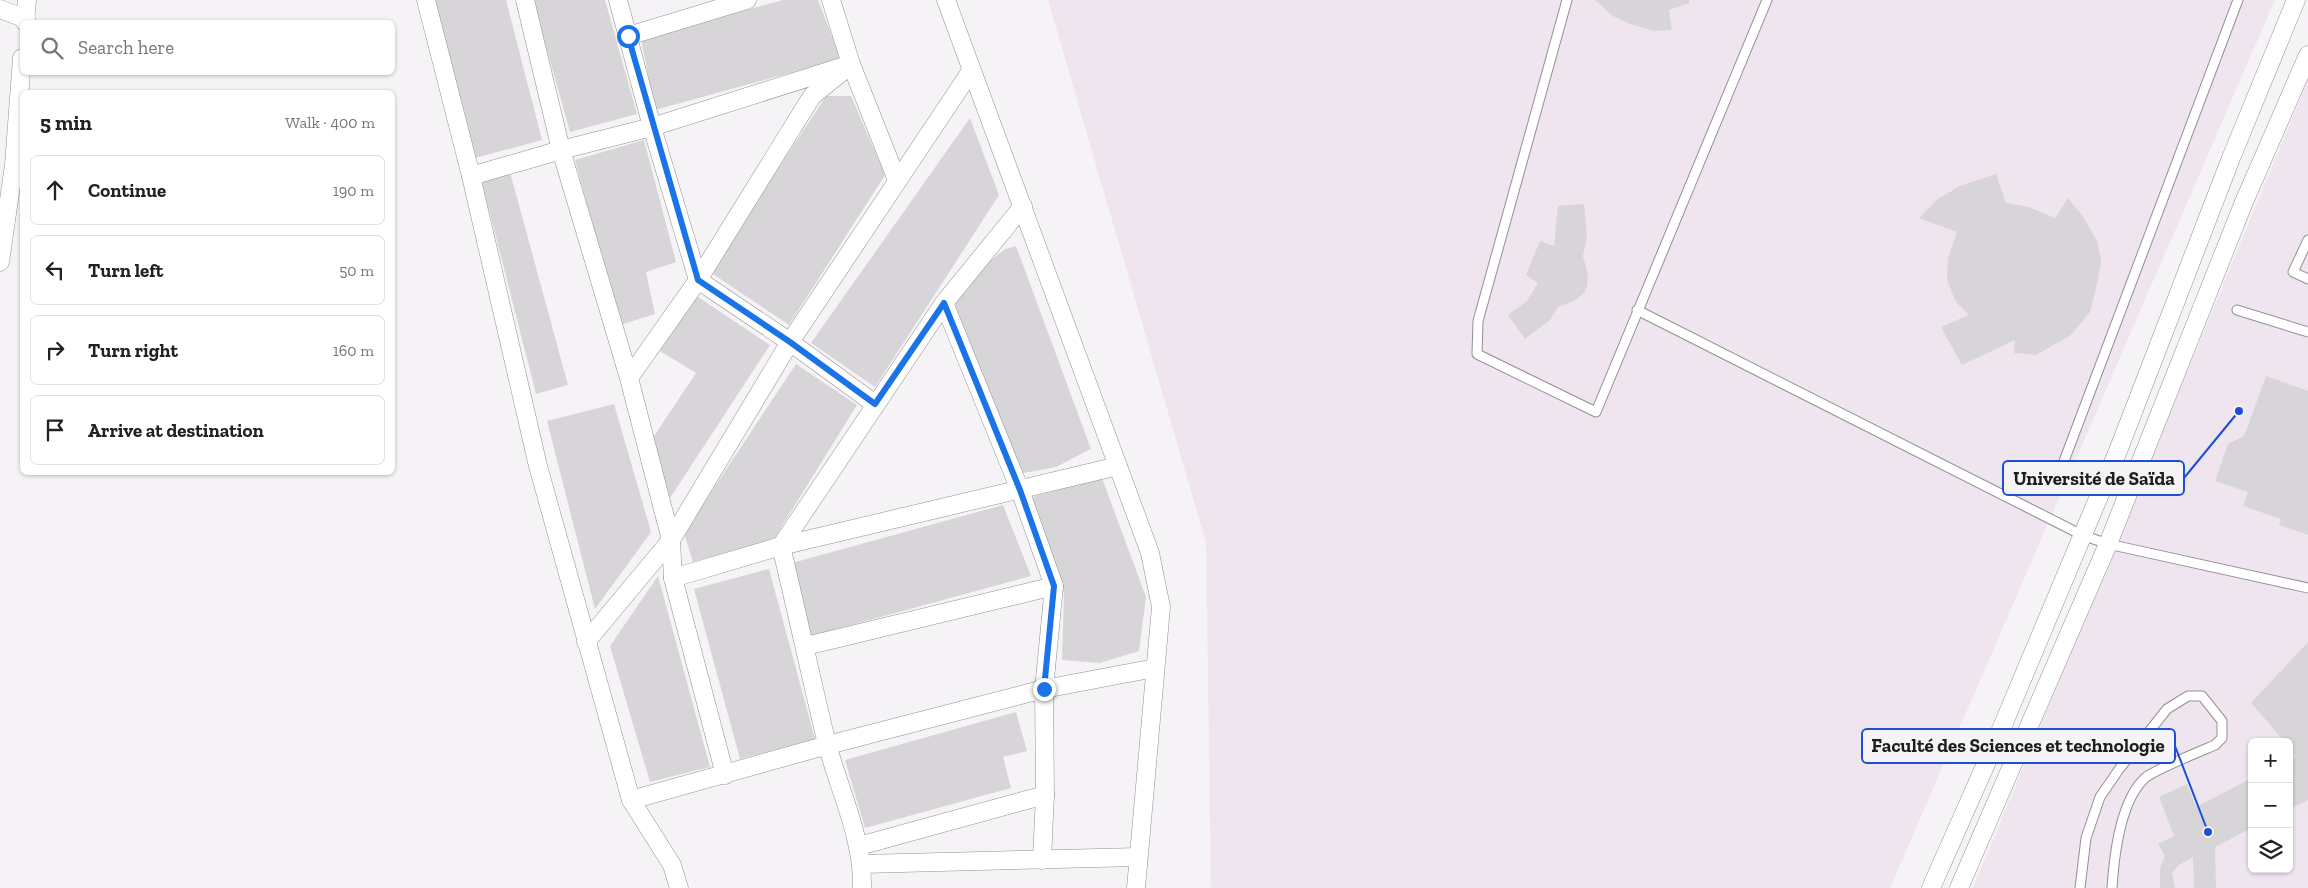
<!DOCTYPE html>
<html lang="en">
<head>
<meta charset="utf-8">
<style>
  :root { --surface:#fff; --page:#f2f2f2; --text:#222; --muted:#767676; --line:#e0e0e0 }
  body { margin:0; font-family:"Zilla Slab",serif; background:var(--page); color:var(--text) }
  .controls { position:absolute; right:15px; bottom:15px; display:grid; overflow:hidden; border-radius:8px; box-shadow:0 1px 4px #0004 }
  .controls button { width:45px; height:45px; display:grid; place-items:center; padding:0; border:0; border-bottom:1px solid var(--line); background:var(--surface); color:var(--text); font:25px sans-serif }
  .stop { position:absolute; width:15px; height:15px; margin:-11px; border:4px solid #1a73e8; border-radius:50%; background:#fff }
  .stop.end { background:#1a73e8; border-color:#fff; box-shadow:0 1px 5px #0008 }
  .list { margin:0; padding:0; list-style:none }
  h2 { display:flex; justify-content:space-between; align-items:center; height:65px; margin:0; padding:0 20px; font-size:21px }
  h2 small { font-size:16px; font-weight:400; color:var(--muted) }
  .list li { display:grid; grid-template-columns:32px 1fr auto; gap:15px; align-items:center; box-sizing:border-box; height:70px; margin:0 10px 10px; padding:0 10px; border:1px solid var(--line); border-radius:8px }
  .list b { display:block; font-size:19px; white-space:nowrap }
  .list em { font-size:16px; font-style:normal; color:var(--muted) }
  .icon { flex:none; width:28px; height:28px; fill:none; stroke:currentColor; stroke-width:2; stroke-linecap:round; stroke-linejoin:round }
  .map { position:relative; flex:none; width:2308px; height:888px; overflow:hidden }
  .search { position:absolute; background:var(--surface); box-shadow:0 1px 4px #0004; left:20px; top:20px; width:375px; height:55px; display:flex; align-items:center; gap:12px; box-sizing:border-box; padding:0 18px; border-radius:8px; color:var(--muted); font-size:19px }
  .panel { position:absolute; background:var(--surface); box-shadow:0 1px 4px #0004; left:20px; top:90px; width:375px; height:385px; border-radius:8px }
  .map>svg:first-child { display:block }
  .built { fill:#eee5ef; fill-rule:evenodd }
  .building { fill:#d8d5d8 }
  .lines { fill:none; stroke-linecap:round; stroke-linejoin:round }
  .service-casing { stroke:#939094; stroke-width:11 }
  .minor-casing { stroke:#939094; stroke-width:19 }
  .service { stroke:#fff; stroke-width:9 }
  .minor { stroke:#fff; stroke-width:18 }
  .route { stroke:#1a73e8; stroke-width:6 }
  .leader { fill:none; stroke:#1d4ed8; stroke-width:2 }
  .callout-dot { fill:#1d4ed8; stroke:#f6f3f7; stroke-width:2 }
  .callout { fill:#f6f3f7; stroke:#1d4ed8; stroke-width:2 }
  .callout-label { font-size:19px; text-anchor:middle; font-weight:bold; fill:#1e1d1e }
</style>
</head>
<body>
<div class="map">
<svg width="2308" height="888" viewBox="0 0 2308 888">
  <rect width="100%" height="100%" fill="#f6f3f7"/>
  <g class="built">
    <path d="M1048,0h1227l-385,888h-679l-5,-345z"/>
    <path d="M2308,80v808h-335zM2252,742h37v127h-37z"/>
  </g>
  <g class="building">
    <path d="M434,0h72l36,140 -67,18z"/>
    <path d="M533,0h72l32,114 -67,18z"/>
    <path d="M783,0h35l23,59 -186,51 -14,-71z"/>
    <path d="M1595,0h94v3l-20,7 3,20 -18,1 -24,-7 -17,-8z"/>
    <path d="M826,96h25l34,79 -96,150 -79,-53z"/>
    <path d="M970,118l29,77 -124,192 -64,-44z"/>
    <path d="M644,140l32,122 -30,10 9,42 -35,11 -45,-165z"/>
    <path d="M510,172l58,213 -32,9 -54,-212z"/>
    <path d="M1996,174l10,29 23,4 26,11 13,-20 16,20 13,23 4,19 -3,20 -8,32 -19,23 -35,20 -22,-2 1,-13 -53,25 -21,-38 28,-12 -13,-13 -9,-22 1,-22 9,-26 -38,-14 19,-19 22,-13z"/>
    <path d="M1584,204l3,33 -4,19 5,19 -1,11 -3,7 -10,8 -16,6 -8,13 -25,19 -17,-24 19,-14 11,-18 -12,-8 14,-34 14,5 4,-40z"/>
    <path d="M1016,246l75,203 -35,18 -38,7 -65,-168 29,-39 23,-18z"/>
    <path d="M695,295l75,50 -100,153 -18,-59 44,-66 -36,-22z"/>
    <path d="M796,364l61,41 -83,134 -81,23 -9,-29z"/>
    <path d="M2266,376l42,15v144l-29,-10 2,-6 -38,-13 5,-14 -33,-11 13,-37 16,-8z"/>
    <path d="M614,404l37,128 -56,77 -48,-188z"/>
    <path d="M1102,478l44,119 -7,54 -39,12 -38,-3 2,-67 -36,-95z"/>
    <path d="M1003,505l28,71 -220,60 -19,-73z"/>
    <path d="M769,569l46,170 -75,20 -46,-170z"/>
    <path d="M658,576l52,191 -60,15 -40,-136z"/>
    <path d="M2308,642v158l-19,9v-50l7,-3 -7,-8v-6h-4l-34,-39z"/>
    <path d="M1016,712l11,39 -24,6 8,31 -146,40 -20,-68z"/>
    <path d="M2252,778v50l-37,19 1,41h-22l-1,-31 -14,8 -7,8 3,15h-15v-20l5,-12 -7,-12 16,-8 -15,-39 28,-13 9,23z"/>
  </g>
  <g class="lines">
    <g class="service-casing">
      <g id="service">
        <path d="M1567,0l-89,321 -1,33 119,58 171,-412"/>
        <path d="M2308,240l-15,32 15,7"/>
        <path d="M1637,310l445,225 26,9 200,44"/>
        <path d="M2237,310l71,22"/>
        <path d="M2055,485l183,-485"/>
        <path d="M2080,888l6,-50 14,-41 20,-29 47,-59 21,-13h14l20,25v17l-7,7c-14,6 -61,25 -70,33 -25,23 -31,79 -33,110"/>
      </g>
    </g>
    <g class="minor-casing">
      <g id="minor">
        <path d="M426,0l45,176 67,290 93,334 41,65 7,23"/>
        <path d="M525,0l36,150 68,228 42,162 2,38 52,197"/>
        <path d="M618,0l34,127 46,153 92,62 85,62"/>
        <path d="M831,0l20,64 46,116"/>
        <path d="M946,0l204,553 11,54 -25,281"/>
        <path d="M0,9l26,10"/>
        <path d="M25,22l2,-22"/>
        <path d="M628,36l119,-36"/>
        <path d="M471,176l90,-26 91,-23 199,-63"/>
        <path d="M0,262l14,-97 8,-107"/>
        <path d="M944,303l76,187 34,96 -10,103 1,106 -3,65"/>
        <path d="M629,378l69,-98 114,-184 31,-25"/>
        <path d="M673,578l108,-32 337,-80"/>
        <path d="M586,642l85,-102 119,-198 181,-271"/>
        <path d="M806,646l248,-60"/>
        <path d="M631,800l197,-55 216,-56 111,-21"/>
        <path d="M859,846l186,-51"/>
        <path d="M863,864l275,-7"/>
        <path d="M862,888c1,-50 -22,-96 -35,-144 -16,-66 -30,-132 -46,-198l163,-243 79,-97"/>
        <path d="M1931,888l69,-156 118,-281 113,-293 65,-158"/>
        <path d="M1959,888l149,-344 136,-342 64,-147"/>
      </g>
    </g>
    <use href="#service" class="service"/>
    <use href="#minor" class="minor"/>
  </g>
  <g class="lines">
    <path class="route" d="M628,36l70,244 92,62 85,62 69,-101 76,187 34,96 -10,103"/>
  </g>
  <path class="leader" d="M2239 411L2184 478M2208 832L2175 746"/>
  <g class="callout-dot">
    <circle cx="2239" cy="411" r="5"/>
    <circle cx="2208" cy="832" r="5"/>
  </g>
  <g class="callout">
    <rect x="2003" y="461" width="181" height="34" rx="5"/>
    <rect x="1862" y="729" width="313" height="34" rx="5"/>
  </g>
  <g class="callout-label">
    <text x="2094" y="485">Université de Saïda</text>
    <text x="2018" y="752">Faculté des Sciences et technologie</text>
  </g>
</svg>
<div class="controls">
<button>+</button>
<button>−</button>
<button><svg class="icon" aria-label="layers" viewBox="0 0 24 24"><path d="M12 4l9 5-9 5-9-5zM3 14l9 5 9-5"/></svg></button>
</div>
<div class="stop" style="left:628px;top:36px"></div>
<div class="stop end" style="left:1044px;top:689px"></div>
<div class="search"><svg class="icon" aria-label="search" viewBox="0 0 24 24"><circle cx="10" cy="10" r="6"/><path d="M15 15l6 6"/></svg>Search here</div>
<section class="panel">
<h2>5 min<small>Walk · 400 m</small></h2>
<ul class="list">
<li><svg class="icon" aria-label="ahead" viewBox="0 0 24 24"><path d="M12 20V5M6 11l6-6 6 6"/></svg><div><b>Continue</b></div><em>190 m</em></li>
<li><svg class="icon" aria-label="left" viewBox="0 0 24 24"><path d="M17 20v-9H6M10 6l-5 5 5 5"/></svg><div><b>Turn left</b></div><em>50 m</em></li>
<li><svg class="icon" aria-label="right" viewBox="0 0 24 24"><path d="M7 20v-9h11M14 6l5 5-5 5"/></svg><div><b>Turn right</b></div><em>160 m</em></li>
<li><svg class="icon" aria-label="arrive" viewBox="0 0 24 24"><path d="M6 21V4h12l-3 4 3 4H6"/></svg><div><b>Arrive at destination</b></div></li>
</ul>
</section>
</div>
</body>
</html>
